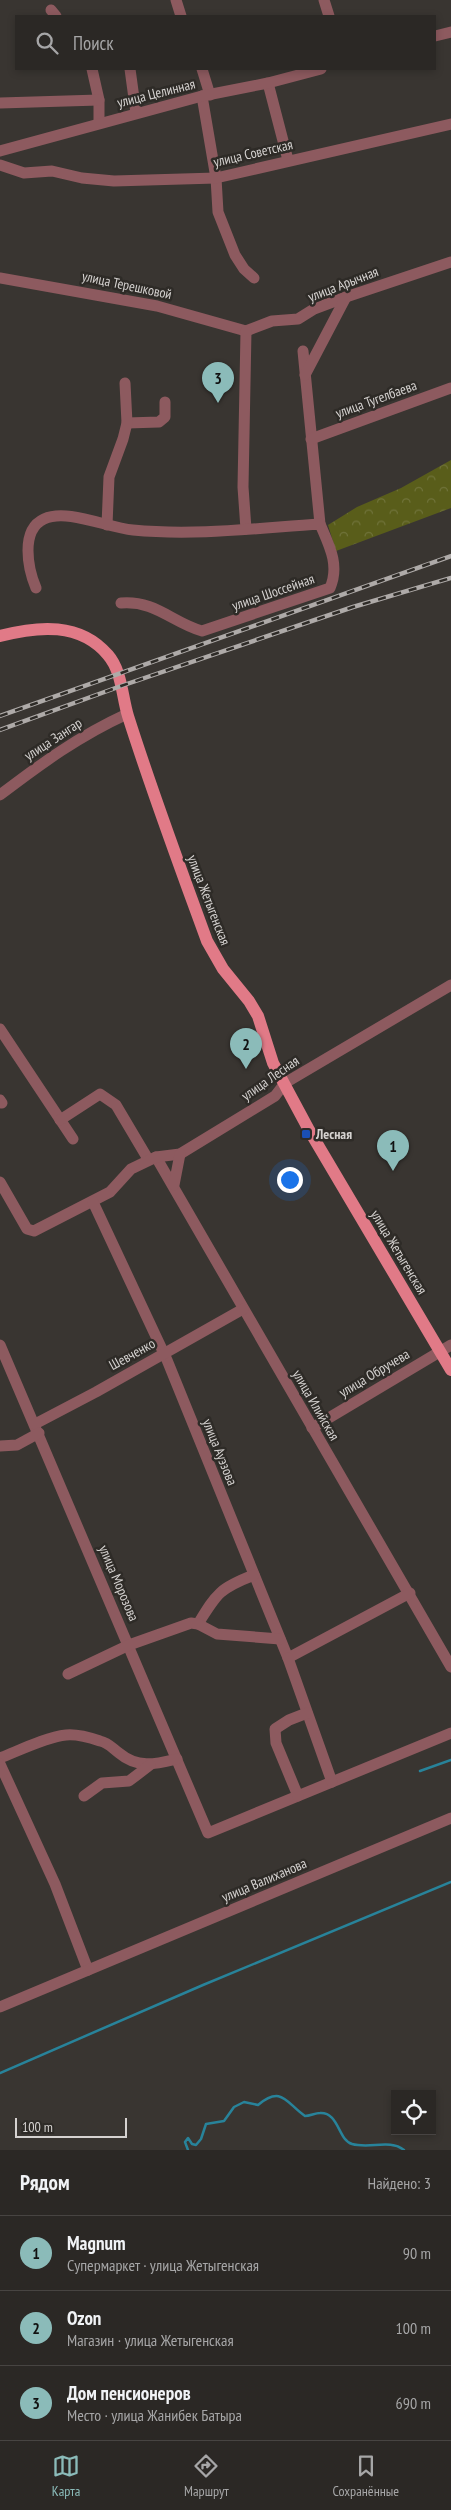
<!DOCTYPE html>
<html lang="ru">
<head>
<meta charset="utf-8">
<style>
  :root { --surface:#2b2825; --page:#33302d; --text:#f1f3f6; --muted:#a6a6a7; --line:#474442; --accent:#8bbbb9 }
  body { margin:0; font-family:"PT Sans Narrow",sans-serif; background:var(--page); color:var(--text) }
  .controls { position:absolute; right:15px; bottom:15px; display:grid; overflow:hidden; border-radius:0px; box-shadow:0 2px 8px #0003 }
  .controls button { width:45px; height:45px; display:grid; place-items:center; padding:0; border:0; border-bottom:1px solid var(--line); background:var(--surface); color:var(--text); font:25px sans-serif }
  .scale { position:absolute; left:15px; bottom:12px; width:112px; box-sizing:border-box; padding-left:5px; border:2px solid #d5d2d0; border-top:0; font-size:14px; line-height:18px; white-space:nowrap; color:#d5d2d0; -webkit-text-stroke:4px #2e2b27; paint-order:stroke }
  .you { position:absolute; left:289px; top:1179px; width:18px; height:18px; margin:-12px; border:4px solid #fff; border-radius:50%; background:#1a73e8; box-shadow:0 0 0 8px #1a73e833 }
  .badge { display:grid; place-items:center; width:32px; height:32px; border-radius:50%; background:var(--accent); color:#111; font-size:16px; font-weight:700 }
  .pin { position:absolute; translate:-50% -41px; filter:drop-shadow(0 1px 2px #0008) }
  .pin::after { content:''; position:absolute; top:26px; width:18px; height:15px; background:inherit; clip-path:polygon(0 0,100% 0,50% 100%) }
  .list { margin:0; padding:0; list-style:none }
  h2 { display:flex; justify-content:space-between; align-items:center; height:65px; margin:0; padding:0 20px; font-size:21px }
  h2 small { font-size:16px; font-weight:400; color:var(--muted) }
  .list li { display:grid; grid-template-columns:32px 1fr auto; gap:15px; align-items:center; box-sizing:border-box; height:75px; padding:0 20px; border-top:1px solid var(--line) }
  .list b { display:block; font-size:19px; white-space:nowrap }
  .list p { margin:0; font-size:16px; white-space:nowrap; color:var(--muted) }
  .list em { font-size:16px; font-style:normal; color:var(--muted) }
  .icon { flex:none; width:28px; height:28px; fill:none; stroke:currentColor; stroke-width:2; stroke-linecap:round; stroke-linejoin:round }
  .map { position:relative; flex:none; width:451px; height:2150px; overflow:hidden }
  .search { position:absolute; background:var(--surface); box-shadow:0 2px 8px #0003; left:15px; right:15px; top:15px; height:55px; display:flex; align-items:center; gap:12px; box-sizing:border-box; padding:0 18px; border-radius:0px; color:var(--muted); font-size:19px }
  .sheet { height:290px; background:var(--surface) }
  nav { display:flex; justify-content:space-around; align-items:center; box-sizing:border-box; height:70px; border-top:1px solid var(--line); background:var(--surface); font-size:14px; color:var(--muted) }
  nav a { display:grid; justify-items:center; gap:2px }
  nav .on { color:var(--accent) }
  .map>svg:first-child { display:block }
  .forest { fill:url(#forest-crowns) }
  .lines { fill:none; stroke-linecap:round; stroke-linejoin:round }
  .stream { stroke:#28839a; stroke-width:2.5 }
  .minor { stroke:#8d5a5f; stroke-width:11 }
  .major { stroke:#e17a87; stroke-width:12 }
  .rail-casing { stroke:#aeaaa8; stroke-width:4.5 }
  .rail { stroke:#2e2b27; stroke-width:2.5; stroke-dasharray:8; stroke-linecap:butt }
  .transit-dot { fill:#1a4fb4; stroke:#2e2b27; stroke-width:2 }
  .labels { text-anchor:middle; stroke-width:5; stroke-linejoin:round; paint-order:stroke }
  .street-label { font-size:14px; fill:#d5d2d0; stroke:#2e2b27 }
  .poi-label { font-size:14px; font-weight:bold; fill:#d5d2d0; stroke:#2e2b27; text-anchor:start }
</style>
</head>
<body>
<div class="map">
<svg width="451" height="2150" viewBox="0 0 451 2150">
  <defs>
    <pattern id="forest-crowns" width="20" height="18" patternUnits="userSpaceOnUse" patternTransform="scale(1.25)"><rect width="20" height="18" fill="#595d1a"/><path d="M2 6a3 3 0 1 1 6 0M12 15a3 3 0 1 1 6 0" fill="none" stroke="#70733a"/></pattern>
  </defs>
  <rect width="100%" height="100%" fill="#393531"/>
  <path class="forest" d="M451,460v48l-115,43 -8,-26 29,-18 44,-19z"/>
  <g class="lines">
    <g class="stream">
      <path d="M420,1771l31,-11"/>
      <path d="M0,2073l203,-88 248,-103"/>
      <path d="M188,2150l-3,-8 3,-4 4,6 4,1 5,-6 5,-15 18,-3 10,-14 10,-5 14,3c24,-20 28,-2 47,11 5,0 10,-3 15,-3 19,-1 18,27 32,31 18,5 38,-5 52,6"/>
    </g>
    <g class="minor">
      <path d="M176,0l5,16"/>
      <path d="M324,0l5,16"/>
      <path d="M51,10l5,6"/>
      <path d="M435,36l16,-4"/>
      <path d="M92,69l7,31v23"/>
      <path d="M130,69l6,44"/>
      <path d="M202,69l8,26"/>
      <path d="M268,83l20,77"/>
      <path d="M202,96l14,82 2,34 17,43 9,14 10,9"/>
      <path d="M0,103l99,-3"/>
      <path d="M0,151l202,-55 66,-13 53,-14"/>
      <path d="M0,165l24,8 28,-2 30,7 32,3 102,-3 235,-54"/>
      <path d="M0,278l157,28 89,25"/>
      <path d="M246,331l26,-10 26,-2 16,-10 32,-12 105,-35"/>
      <path d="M303,351l17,173"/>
      <path d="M305,375l41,-78"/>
      <path d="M127,423l32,-1 6,-5v-15"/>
      <path d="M311,439l140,-51"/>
      <path d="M107,525l2,-48 14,-38 4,-16 -2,-40"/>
      <path d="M246,529l-3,-42 3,-156"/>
      <path d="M36,588c-8,-19 -16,-58 8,-69 23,-11 64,9 89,11 62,6 125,-2 187,-6 9,21 20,41 10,64l-128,43c-29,-8 -47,-31 -81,-28"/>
      <path d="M0,795c42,-32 79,-59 127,-81"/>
      <path d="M0,1029l73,110"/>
      <path d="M0,1100l2,3"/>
      <path d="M60,1120l40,-26 16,11 32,54"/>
      <path d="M156,1157l295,510"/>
      <path d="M0,1182l27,47 7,2 76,-39 21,-23 25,-12 24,-3 95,-58 10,-13 166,-98"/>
      <path d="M174,1185l6,-31"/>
      <path d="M93,1202l74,158 121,298 122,-65"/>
      <path d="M0,1345l208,488 243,-100"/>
      <path d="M35,1424l61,-32 147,-83"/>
      <path d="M312,1428l139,-83"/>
      <path d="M0,1446l17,-1 22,-12"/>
      <path d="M198,1624c19,-31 22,-36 56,-49"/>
      <path d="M288,1658l44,124"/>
      <path d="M68,1674l61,-29 62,-22 7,1 19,10 63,5"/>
      <path d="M0,1758c18,-7 46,-21 66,-23 9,-1 25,3 34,6 9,2 12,7 19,12 19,16 37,11 58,6"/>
      <path d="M0,1764l55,120 33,86"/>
      <path d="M84,1796l18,-13 27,-2 21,-16"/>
      <path d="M298,1796l-22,-53 -1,-14 14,-9 18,-7"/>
      <path d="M0,2007l451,-189"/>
    </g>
    <path class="major" d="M0,636c38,-10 80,-14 108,19 14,16 14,42 20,61 24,76 52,151 79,225l16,28 26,32 9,15 15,47 36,67 142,240"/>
    <g class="rail-casing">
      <g id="rail">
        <path d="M0,716l451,-160"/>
        <path d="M0,730l121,-44 232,-79 98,-29"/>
      </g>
    </g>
    <use href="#rail" class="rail"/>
  </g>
  <rect class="transit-dot" x="301" y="1129" width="10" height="10" rx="2.5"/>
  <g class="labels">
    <g class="street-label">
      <text transform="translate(156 93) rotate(-14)" y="5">улица Целинная</text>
      <text transform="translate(253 153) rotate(-13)" y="5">улица Советская</text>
      <text transform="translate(343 284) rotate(-21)" y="5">улица Арычная</text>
      <text transform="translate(127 285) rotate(12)" y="5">улица Терешковой</text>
      <text transform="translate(376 399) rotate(-20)" y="5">улица Тугелбаева</text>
      <text transform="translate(273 592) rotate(-19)" y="5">улица Шоссейная</text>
      <text transform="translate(53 739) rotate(-33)" y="5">улица Зангар</text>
      <text transform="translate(209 900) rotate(69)" y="5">улица Жетыгенская</text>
      <text transform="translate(270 1078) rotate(-35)" y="5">улица Лесная</text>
      <text transform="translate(399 1252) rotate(59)" y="5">улица Жетыгенская</text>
      <text transform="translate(132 1354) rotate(-29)" y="5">Шевченко</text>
      <text transform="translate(374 1373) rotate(-31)" y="5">улица Обручева</text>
      <text transform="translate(316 1405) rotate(60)" y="5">улица Илийская</text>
      <text transform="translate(220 1452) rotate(68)" y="5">улица Ауэзова</text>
      <text transform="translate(119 1583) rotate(67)" y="5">улица Морозова</text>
      <text transform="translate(264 1880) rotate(-23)" y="5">улица Валиханова</text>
    </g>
    <g class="poi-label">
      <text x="316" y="1139">Лесная</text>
    </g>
  </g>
</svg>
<div class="controls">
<button><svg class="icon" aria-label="locate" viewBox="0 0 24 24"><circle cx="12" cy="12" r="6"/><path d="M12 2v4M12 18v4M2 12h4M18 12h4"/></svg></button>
</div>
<div class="scale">100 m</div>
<div class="you"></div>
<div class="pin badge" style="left:393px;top:1171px">1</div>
<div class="pin badge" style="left:246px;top:1069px">2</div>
<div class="pin badge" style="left:218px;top:403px">3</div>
<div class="search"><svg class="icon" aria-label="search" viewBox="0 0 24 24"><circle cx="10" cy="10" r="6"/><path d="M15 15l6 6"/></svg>Поиск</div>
</div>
<section class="sheet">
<h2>Рядом<small>Найдено: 3</small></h2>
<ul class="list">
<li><span class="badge">1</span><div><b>Magnum</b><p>Супермаркет · улица Жетыгенская</p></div><em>90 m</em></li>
<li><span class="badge">2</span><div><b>Ozon</b><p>Магазин · улица Жетыгенская</p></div><em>100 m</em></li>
<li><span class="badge">3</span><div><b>Дом пенсионеров</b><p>Место · улица Жанибек Батыра</p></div><em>690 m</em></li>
</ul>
</section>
<nav>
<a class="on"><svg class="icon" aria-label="map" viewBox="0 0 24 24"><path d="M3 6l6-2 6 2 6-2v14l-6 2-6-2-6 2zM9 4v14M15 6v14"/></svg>Карта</a>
<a><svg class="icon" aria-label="directions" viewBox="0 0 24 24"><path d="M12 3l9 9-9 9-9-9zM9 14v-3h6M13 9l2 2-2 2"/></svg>Маршрут</a>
<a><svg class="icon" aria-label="saved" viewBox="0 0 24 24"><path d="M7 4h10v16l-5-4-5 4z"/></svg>Сохранённые</a>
</nav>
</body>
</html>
